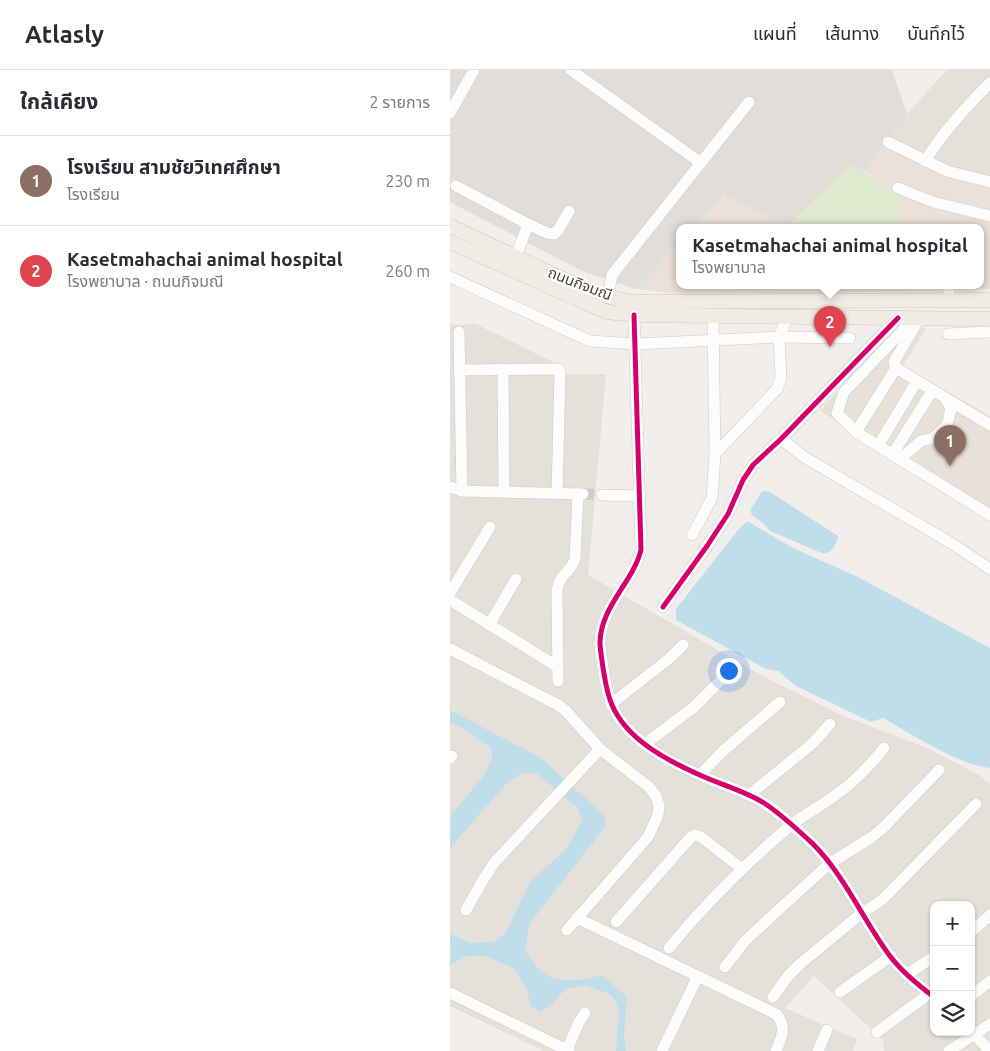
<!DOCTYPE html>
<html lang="th">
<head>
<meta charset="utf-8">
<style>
  :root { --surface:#fff; --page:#f7f7f7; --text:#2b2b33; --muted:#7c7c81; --line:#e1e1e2; --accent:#0b8043 }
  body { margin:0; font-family:Ubuntu,"Noto Sans Thai",sans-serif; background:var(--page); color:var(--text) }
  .controls { position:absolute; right:15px; bottom:15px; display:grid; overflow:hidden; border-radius:10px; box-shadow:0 1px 4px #0004 }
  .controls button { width:45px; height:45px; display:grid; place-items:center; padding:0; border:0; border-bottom:1px solid var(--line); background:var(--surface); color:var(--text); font:25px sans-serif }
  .you { position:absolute; left:278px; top:600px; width:18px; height:18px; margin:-12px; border:4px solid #fff; border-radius:50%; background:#1a73e8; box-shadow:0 0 0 8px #1a73e833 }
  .badge { display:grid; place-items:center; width:32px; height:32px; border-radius:50%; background:var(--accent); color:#fff; font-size:16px; font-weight:700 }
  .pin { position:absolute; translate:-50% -41px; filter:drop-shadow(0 1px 2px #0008) }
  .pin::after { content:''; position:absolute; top:26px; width:18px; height:15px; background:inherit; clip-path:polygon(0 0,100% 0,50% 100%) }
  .popup { position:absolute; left:226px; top:154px; width:308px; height:65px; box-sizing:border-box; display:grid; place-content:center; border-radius:10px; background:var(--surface); filter:drop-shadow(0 1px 4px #0005); font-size:16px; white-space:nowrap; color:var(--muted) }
  .popup b { font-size:19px; color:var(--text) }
  .popup::after { content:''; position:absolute; left:50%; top:100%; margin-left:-10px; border:10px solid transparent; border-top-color:var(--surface) }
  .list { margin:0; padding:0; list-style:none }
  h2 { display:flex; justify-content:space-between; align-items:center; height:65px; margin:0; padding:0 20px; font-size:21px }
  h2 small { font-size:16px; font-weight:400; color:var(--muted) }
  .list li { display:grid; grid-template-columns:32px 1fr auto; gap:15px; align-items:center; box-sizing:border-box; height:90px; padding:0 20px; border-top:1px solid var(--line) }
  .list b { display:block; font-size:19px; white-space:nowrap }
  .list p { margin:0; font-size:16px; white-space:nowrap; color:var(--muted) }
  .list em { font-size:16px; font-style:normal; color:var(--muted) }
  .icon { flex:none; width:28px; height:28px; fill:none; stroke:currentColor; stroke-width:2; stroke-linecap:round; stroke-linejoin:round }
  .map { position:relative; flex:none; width:540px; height:981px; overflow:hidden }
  header { display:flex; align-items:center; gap:30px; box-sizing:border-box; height:70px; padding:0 25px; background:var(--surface); border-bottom:1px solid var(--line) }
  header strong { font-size:24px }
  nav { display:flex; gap:28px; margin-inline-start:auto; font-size:18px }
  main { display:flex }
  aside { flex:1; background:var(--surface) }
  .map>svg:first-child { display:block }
  .residential { fill:#e4e0da; fill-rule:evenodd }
  .commercial { fill:#ebe1d8 }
  .industrial { fill:#e1ddda }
  .education { fill:#e7e1d7 }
  .green { fill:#e0e8ce }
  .water { fill:#c0ddea }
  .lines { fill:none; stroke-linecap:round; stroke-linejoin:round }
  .minor-tunnel { stroke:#cfcbc7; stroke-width:11; stroke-dasharray:11 5.5; stroke-linecap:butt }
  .minor-casing { stroke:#cdcac7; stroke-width:12 }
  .major-casing { stroke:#d1c8bb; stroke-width:15 }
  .minor { stroke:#fdfcfc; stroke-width:11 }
  .major { stroke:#f0ebe5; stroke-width:14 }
  .cycleway-casing { stroke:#fff; stroke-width:8 }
  .cycleway { stroke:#d6006c; stroke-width:5 }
  .labels { text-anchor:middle; stroke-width:4.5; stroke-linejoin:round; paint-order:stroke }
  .street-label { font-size:15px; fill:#463f38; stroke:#fff }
</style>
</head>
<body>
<header>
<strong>Atlasly</strong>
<nav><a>แผนที่</a><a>เส้นทาง</a><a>บันทึกไว้</a></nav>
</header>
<main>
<aside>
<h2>ใกล้เคียง<small>2 รายการ</small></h2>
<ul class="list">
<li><span class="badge" style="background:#8d6e63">1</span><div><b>โรงเรียน สามชัยวิเทศศึกษา</b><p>โรงเรียน</p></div><em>230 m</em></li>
<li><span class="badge" style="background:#e0444e">2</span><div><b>Kasetmahachai animal hospital</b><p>โรงพยาบาล · ถนนกิจมณี</p></div><em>260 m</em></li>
</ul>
</aside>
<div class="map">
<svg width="540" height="981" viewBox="0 0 540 981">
  <rect width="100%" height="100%" fill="#f1eeeb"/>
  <g class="residential">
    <path d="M497,0h43v114l-106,-41 23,-29z"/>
    <path d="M0,253l3,2 23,-1 89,44 -1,6h42l-18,201 180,104 73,36 86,33 52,27 11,9v267h-106l-1,-11 -69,-64 -29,32 72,31 -4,12h-309l-94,-45zM484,835h37v127h-37z"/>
  </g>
  <g class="commercial">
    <path d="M434,73l106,41v105l-290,7 -64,-7 44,-46v43h300v-58h-82l2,-34 -35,-22z"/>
    <path d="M276,125l62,31 -1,2h-93z"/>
  </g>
  <path class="industrial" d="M0,0h442l15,44 -23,29 -19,29 -15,-7 -62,61 -63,-31 -31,33h-14v15l-44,46 -54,-18 -132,-69z"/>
  <path class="education" d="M445,257l31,1 -23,38 87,50v100l-170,-105z"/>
  <path class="green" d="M400,94l50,30 -2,34h-111z"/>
  <g class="water">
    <path d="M312,421l8,1 68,44c-2,10 -5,15 -14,18l-54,-23 -7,-8 -10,-7 -3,-5z"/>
    <path d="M297,451l46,27 65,29 132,71v120c-31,-3 -79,-34 -107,-50l-12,4 -75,-36 -18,-15 -12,-2 -90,-49v-11l62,-79z"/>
    <path d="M0,640l91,48 64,58v11l-75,96 -5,27c5,7 10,16 17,22 15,13 42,8 60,3l25,22 -3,37 2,17h-10l3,-41 -7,-15 -26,-10 -21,4 -13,15 -11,8 -10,-6 -5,-18 -11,-19 -30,-13h-18l-17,9v-31l21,9 23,-1 11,-8 25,-52 35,-32 17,-29 -4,-13 -41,-34 -13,-2 -16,10 -58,66v-32l33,-39 9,-19 -1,-10 -28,-20 -13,-5z"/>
  </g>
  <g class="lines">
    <path class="minor-tunnel" d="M133,424l19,1"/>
    <g class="minor-casing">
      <g id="minor">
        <path d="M121,0l130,93"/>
        <path d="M0,43l24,-43"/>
        <path d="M438,72l59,29 43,11"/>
        <path d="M475,91c19,-30 40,-53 65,-78"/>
        <path d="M6,116l72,38 -12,33"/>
        <path d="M448,118l35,14 57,14"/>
        <path d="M78,154l19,9 7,1 5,-5 10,-18"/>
        <path d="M0,207l140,64 46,3 143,-7 71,1"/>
        <path d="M499,216v15"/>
        <path d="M158,227l4,-22 137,-173"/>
        <path d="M184,245l7,235c-8,32 -40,56 -41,92 0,8 2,18 3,26 2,12 4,26 9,37 15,35 56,56 90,71 20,9 43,15 62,27 17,11 34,27 49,41 32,32 50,76 77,112 12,16 28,29 44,41"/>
        <path d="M466,254l-22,38 2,6 94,57"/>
        <path d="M462,260l-7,-2 -61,64 -7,21 19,19 134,83"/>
        <path d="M9,262l3,159"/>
        <path d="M498,264l42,-2"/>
        <path d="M53,299l1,123"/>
        <path d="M10,300l99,-1 1,2 -3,123"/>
        <path d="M406,362l40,-64"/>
        <path d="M331,369l23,18 147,86 39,26"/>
        <path d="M428,376l39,-65"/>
        <path d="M265,384l62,-65 4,-11 -2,-41 9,-21"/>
        <path d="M442,385l40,-64"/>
        <path d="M450,389l21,-18 12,-3 14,-13 4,-16 -5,-10"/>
        <path d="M0,417l12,4 121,3"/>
        <path d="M152,425l38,1"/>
        <path d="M242,465l20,-37 3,-44 -2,-138"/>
        <path d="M0,523l40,-66"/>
        <path d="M0,530l108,67"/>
        <path d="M213,537l44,-61 21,-32 15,-34 10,-15 28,-26 117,-121"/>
        <path d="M39,555l27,-46"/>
        <path d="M0,579l108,56 8,6 34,38 49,38 7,9 3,9 -1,10 -10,22 -81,93"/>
        <path d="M108,611l-1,-91c3,-17 13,-17 18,-31l3,-65"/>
        <path d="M161,634l59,-46 13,-13"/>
        <path d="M195,674l49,-37 35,-35"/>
        <path d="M0,688l2,-2"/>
        <path d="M250,705l23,-24 57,-49"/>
        <path d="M299,725l63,-51 18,-20"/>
        <path d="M16,840l17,-30 11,-17 106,-114"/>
        <path d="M127,848l199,96c11,12 6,23 0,37"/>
        <path d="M166,852l75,-85 4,-2 6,2 40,31"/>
        <path d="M521,862l19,-17"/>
        <path d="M219,878c37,-45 77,-85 121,-122 16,-13 35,-22 51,-35 17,-12 30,-27 43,-43"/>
        <path d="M275,897l20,-26 29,-27 55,-50 43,-27 11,-9 56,-58"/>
        <path d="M457,904l27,-17"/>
        <path d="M390,922l51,-36"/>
        <path d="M0,923l119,58"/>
        <path d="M521,926l19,-15"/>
        <path d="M323,927l15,-21 12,-12 62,-51 20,-13 94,-96"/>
        <path d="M521,961l19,20"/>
        <path d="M427,962l52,-38"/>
        <path d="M117,980l12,-28 6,-9"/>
        <path d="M212,981l36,-75"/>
        <path d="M368,981l9,-21"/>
        <path d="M499,981l41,-27"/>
      </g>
    </g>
    <g class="major-casing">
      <g id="major">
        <path d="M0,156l143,67 39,9 358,-2"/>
        <path d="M0,172l138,62 19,8 27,3 356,4"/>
      </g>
    </g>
    <use href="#minor" class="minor"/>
    <use href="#major" class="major"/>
    <g class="cycleway-casing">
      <g id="cycleway">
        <path d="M184,245l7,235c-8,32 -40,56 -41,92 0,8 2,18 3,26 2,12 4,26 9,37 15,35 56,56 90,71 20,9 43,15 62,27 17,11 34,27 49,41 32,32 50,76 77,112 12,16 28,29 44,41"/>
        <path d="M213,537l44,-61 21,-32 15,-34 10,-15 28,-26 117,-121"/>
      </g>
    </g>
    <use href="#cycleway" class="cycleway"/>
  </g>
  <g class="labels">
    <g class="street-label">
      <text transform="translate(130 214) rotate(21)" y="5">ถนนกิจมณี</text>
    </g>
  </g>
</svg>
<div class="controls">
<button>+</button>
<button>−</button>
<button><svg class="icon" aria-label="layers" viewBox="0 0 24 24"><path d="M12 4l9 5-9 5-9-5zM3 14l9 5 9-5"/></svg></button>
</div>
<div class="you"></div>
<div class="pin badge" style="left:500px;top:396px;background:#8d6e63">1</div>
<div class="pin badge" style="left:380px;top:277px;background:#e0444e">2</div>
<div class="popup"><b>Kasetmahachai animal hospital</b>โรงพยาบาล</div>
</div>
</main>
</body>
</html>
